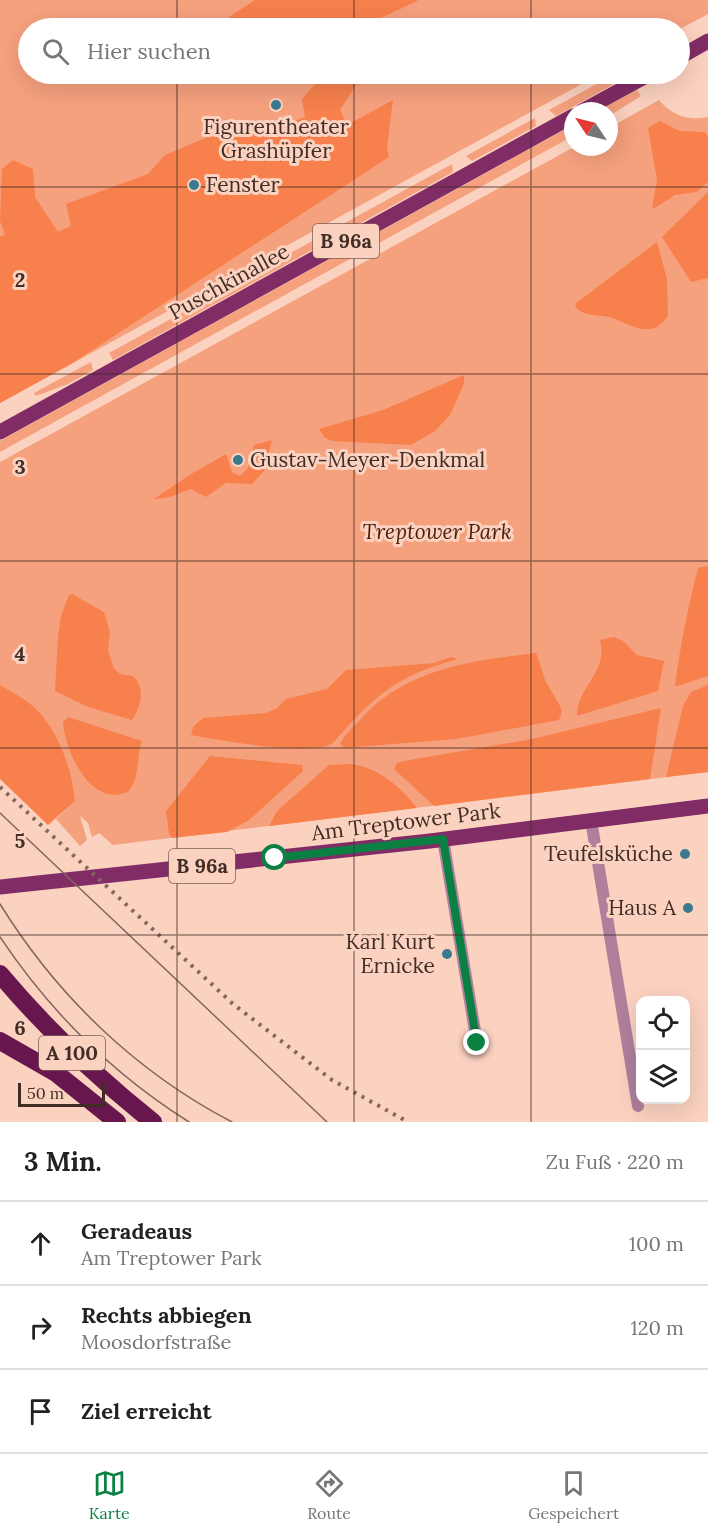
<!DOCTYPE html>
<html lang="de">
<head>
<meta charset="utf-8">
<style>
  :root { --surface:#fff; --page:#f6f6f6; --text:#222; --muted:#767676; --line:#e0e0e0; --accent:#0b8043 }
  body { margin:0; font-family:Lora,serif; background:var(--page); color:var(--text) }
  .controls { position:absolute; right:18px; bottom:18px; display:grid; overflow:hidden; border-radius:12px; box-shadow:0 6px 24px #0002 }
  .controls button { width:54px; height:54px; display:grid; place-items:center; padding:0; border:0; border-bottom:2px solid var(--line); background:var(--surface); color:var(--text); font:30px sans-serif }
  .compass { position:absolute; left:564px; top:102px; width:54px; height:54px; border-radius:50%; background:var(--surface); box-shadow:0 6px 24px #0002; rotate:305deg }
  .scale { position:absolute; left:18px; bottom:15px; width:87px; box-sizing:border-box; padding-left:6px; border:3px solid #412d25; border-top:0; font-size:16px; line-height:21px; white-space:nowrap; color:#412d25; -webkit-text-stroke:4px #fbd1c0; paint-order:stroke }
  .stop { position:absolute; width:18px; height:18px; margin:-14px; border:4px solid #0b8043; border-radius:50%; background:#fff }
  .stop.end { background:#0b8043; border-color:#fff; box-shadow:0 2px 6px #0008 }
  .list { margin:0; padding:0; list-style:none }
  h2 { display:flex; justify-content:space-between; align-items:center; height:78px; margin:0; padding:0 24px; font-size:26px }
  h2 small { font-size:20px; font-weight:400; color:var(--muted) }
  .list li { display:grid; grid-template-columns:39px 1fr auto; gap:18px; align-items:center; box-sizing:border-box; height:84px; padding:0 24px; border-top:2px solid var(--line) }
  .list b { display:block; font-size:22px; white-space:nowrap }
  .list p { margin:0; font-size:20px; white-space:nowrap; color:var(--muted) }
  .list em { font-size:20px; font-style:normal; color:var(--muted) }
  .icon { flex:none; width:33px; height:33px; fill:none; stroke:currentColor; stroke-width:2; stroke-linecap:round; stroke-linejoin:round }
  .map { position:relative; flex:none; width:708px; height:1122px; overflow:hidden }
  .search { position:absolute; background:var(--surface); box-shadow:0 6px 24px #0002; left:18px; right:18px; top:18px; height:66px; display:flex; align-items:center; gap:15px; box-sizing:border-box; padding:0 21px; border-radius:33px; color:var(--muted); font-size:22px }
  .sheet { height:330px; background:var(--surface) }
  nav { display:flex; justify-content:space-around; align-items:center; box-sizing:border-box; height:84px; border-top:2px solid var(--line); background:var(--surface); font-size:16px; color:var(--muted) }
  nav a { display:grid; justify-items:center; gap:3px }
  nav .on { color:var(--accent) }
  .map>svg:first-child { display:block }
  .green { fill:#f6a17e }
  .forest { fill:#f7804c }
  .lines { fill:none; stroke-linecap:round; stroke-linejoin:round }
  .minor { stroke:#b07f9c; stroke-width:12 }
  .primary { stroke:#822c66; stroke-width:15 }
  .motorway { stroke:#67174e; stroke-width:18 }
  .tram { stroke:#82675c; stroke-width:1.5 }
  .rail { stroke:#82675c; stroke-width:4; stroke-dasharray:3 6; stroke-linecap:butt }
  .route { stroke:#0b8043; stroke-width:8 }
  .grid { fill:none; stroke:#412d25; stroke-width:1.5; stroke-opacity:0.55 }
  .poi-dot { fill:#3a798e; stroke:#fbd1c0; stroke-width:2 }
  .labels { text-anchor:middle; stroke-width:6; stroke-linejoin:round; paint-order:stroke }
  .shield { fill:#fbd1c0; stroke:#795e54; stroke-width:1.5 }
  .shield-label { font-size:20px; font-weight:bold; fill:#412d25 }
  .poi-label { font-size:21px; fill:#412d25; stroke:#fbd1c0; text-anchor:end }
  .street-label { font-size:21px; fill:#412d25; stroke:#fbd1c0 }
  .park-label { font-size:21px; font-style:italic; fill:#4b1d08; stroke:#fbd1c0 }
  .grid-label { font-size:20px; text-anchor:middle; font-weight:bold; fill:#412d25; stroke:#fbd1c0; stroke-width:6; stroke-linejoin:round; paint-order:stroke }
</style>
</head>
<body>
<div class="map">
<svg width="708" height="1122" viewBox="0 0 708 1122">
  <rect width="100%" height="100%" fill="#fbd1c0"/>
  <g class="green">
    <path d="M0,0h708v14l-28,15 -652,-1v46h572l-600,329z"/>
    <path d="M615,74h17l-76,42 -7,-6z"/>
    <path d="M637,90l4,6 -32,20v-5h-11z"/>
    <path d="M659,100c14,16 29,21 49,17v655l-595,73 -14,-12 -7,4 -4,-14 -8,-7 7,24 -7,6 -24,-27 13,-13 -69,-64v-280l574,-315h35v-19z"/>
    <path d="M535,118l1,8 -64,35 -6,-5z"/>
    <path d="M573,125v11l-573,316v-11z"/>
    <path d="M452,164l1,8 -340,188 -4,-7z"/>
    <path d="M91,362l2,8 -25,14 -32,12 -2,-3z"/>
  </g>
  <g class="forest">
    <path d="M255,0h164l-38,18 -11,10h-147l3,-9z"/>
    <path d="M318,74h45l-23,36 7,15 46,-25 -6,47 2,10 -318,207 -71,39v-167l5,-1 -5,-14 2,-52 11,-9 20,9 2,28 23,35 13,-6 -5,-22 82,-30 17,-19 45,-19 48,-2 47,-17 -3,-18 16,-18z"/>
    <path d="M660,121l19,10 26,1 3,5v45l-12,10 -21,3 -20,13 -3,-1 5,-27 -9,-52z"/>
    <path d="M708,192v86l-17,4 -29,-45z"/>
    <path d="M657,242l10,37 1,37c-18,26 -38,7 -59,1 -11,-2 -23,-1 -32,-8l-2,-5z"/>
    <path d="M464,375v9l-14,31 -15,16 -24,14 -79,-4 -8,-4 -5,-8 64,-19z"/>
    <path d="M272,440l-8,31 -12,13 -26,-1 -20,14 -15,-8 -21,8 -16,2 37,-25 35,-20 6,18 8,4 8,-8 6,-23z"/>
    <path d="M708,566v110l-31,10h-2c5,-40 13,-79 23,-118z"/>
    <path d="M72,594l32,18 6,20 -2,19 6,17 6,6 13,2c13,12 8,31 -1,44l-44,-13 -33,-16 3,-55 3,-20 8,-21z"/>
    <path d="M614,637l9,4 14,14 27,6 -6,30 -81,25c-1,-28 32,-44 23,-76z"/>
    <path d="M536,653l10,29 13,22 3,7 -3,9 -103,19 -100,8 -11,1 -5,-4c4,-9 13,-17 20,-24 46,-52 111,-59 176,-67z"/>
    <path d="M451,657l7,2c-63,17 -83,37 -125,84 -20,14 -116,-3 -142,-8l2,-8 10,-9 63,-5 10,-4 10,-10 41,-10 19,-19 88,-7z"/>
    <path d="M0,685c12,7 25,14 35,23 24,24 37,61 40,93l-27,24 -48,-46z"/>
    <path d="M708,685v87l-42,5 17,-71 8,-14z"/>
    <path d="M661,708l-11,71 -216,27 -40,-37 3,-6 7,-2 128,-22z"/>
    <path d="M68,717l74,24c-6,17 -2,35 -13,50 -37,19 -64,-39 -66,-69z"/>
    <path d="M210,756l92,9 1,6 -54,49 -22,12 -55,6 -3,-4 -3,-23z"/>
    <path d="M351,764c26,3 50,23 66,44l-148,18 8,-15 52,-46z"/>
  </g>
  <g class="lines">
    <g class="minor">
      <path d="M591,820l47,286"/>
      <path d="M443,839l34,204"/>
    </g>
    <g class="primary">
      <path d="M680,57l28,-16"/>
      <path d="M582,111l68,-37"/>
      <path d="M0,432l573,-316"/>
      <path d="M0,887l430,-46 278,-35"/>
    </g>
    <g class="motorway">
      <path d="M0,974c48,57 95,102 153,148"/>
      <path d="M0,1041l56,32 61,49"/>
    </g>
    <g class="tram">
      <path d="M0,813l327,309"/>
      <path d="M0,904c57,92 136,168 232,218"/>
      <path d="M0,937c50,75 113,137 189,185"/>
    </g>
    <path class="rail" d="M0,787l233,217 99,76 76,42"/>
  </g>
  <g class="lines">
    <path class="route" d="M275,858l168,-19 34,204"/>
  </g>
  <path class="grid" d="M177,0v28M354,0v28M531,0v28M177,74v1048M354,74v1048M531,74v1048M0,187h708M0,374h708M0,561h708M0,748h708M0,935h708"/>
  <g class="poi-dot">
    <circle cx="276" cy="105" r="6"/>
    <circle cx="194" cy="185" r="6"/>
    <circle cx="238" cy="460" r="6"/>
    <circle cx="685" cy="854" r="6"/>
    <circle cx="688" cy="908" r="6"/>
    <circle cx="447" cy="954" r="6"/>
  </g>
  <g class="labels">
    <g class="shield">
      <rect x="313" y="224" width="66" height="34" rx="4.5"/>
      <rect x="169" y="849" width="66" height="34" rx="4.5"/>
      <rect x="39" y="1036" width="66" height="34" rx="4.5"/>
    </g>
    <g class="shield-label">
      <text x="346" y="248">B 96a</text>
      <text x="202" y="873">B 96a</text>
      <text x="72" y="1060">A 100</text>
    </g>
    <g class="poi-label">
      <text x="276" y="134" text-anchor="middle">Figurentheater<tspan x="276" dy="24">Grashüpfer</tspan></text>
      <text x="206" y="192" text-anchor="start">Fenster</text>
      <text x="250" y="467" text-anchor="start">Gustav-Meyer-Denkmal</text>
      <text x="673" y="861">Teufelsküche</text>
      <text x="676" y="915">Haus A</text>
      <text x="435" y="949">Karl Kurt<tspan x="435" dy="24">Ernicke</tspan></text>
    </g>
    <g class="street-label">
      <text transform="translate(229 282) rotate(-29)" y="7">Puschkinallee</text>
      <text transform="translate(406 822) rotate(-7)" y="7">Am Treptower Park</text>
    </g>
    <g class="park-label">
      <text x="437" y="539">Treptower Park</text>
    </g>
  </g>
  <g class="grid-label">
    <text x="20" y="287">2</text>
    <text x="20" y="474">3</text>
    <text x="20" y="661">4</text>
    <text x="20" y="848">5</text>
    <text x="20" y="1035">6</text>
  </g>
</svg>
<div class="controls">
<button><svg class="icon" aria-label="locate" viewBox="0 0 24 24"><circle cx="12" cy="12" r="6"/><path d="M12 2v4M12 18v4M2 12h4M18 12h4"/></svg></button>
<button><svg class="icon" aria-label="layers" viewBox="0 0 24 24"><path d="M12 4l9 5-9 5-9-5zM3 14l9 5 9-5"/></svg></button>
</div>
<svg class="compass" viewBox="-18 -18 36 36"><path d="M0-13l5 13h-10z" fill="#e53935"/><path d="M0 13l5-13h-10z" fill="#767676"/></svg>
<div class="scale">50 m</div>
<div class="stop" style="left:275px;top:858px"></div>
<div class="stop end" style="left:477px;top:1043px"></div>
<div class="search"><svg class="icon" aria-label="search" viewBox="0 0 24 24"><circle cx="10" cy="10" r="6"/><path d="M15 15l6 6"/></svg>Hier suchen</div>
</div>
<section class="sheet">
<h2>3 Min.<small>Zu Fuß · 220 m</small></h2>
<ul class="list">
<li><svg class="icon" aria-label="ahead" viewBox="0 0 24 24"><path d="M12 20V5M6 11l6-6 6 6"/></svg><div><b>Geradeaus</b><p>Am Treptower Park</p></div><em>100 m</em></li>
<li><svg class="icon" aria-label="right" viewBox="0 0 24 24"><path d="M7 20v-9h11M14 6l5 5-5 5"/></svg><div><b>Rechts abbiegen</b><p>Moosdorfstraße</p></div><em>120 m</em></li>
<li><svg class="icon" aria-label="arrive" viewBox="0 0 24 24"><path d="M6 21V4h12l-3 4 3 4H6"/></svg><div><b>Ziel erreicht</b></div></li>
</ul>
</section>
<nav>
<a class="on"><svg class="icon" aria-label="map" viewBox="0 0 24 24"><path d="M3 6l6-2 6 2 6-2v14l-6 2-6-2-6 2zM9 4v14M15 6v14"/></svg>Karte</a>
<a><svg class="icon" aria-label="directions" viewBox="0 0 24 24"><path d="M12 3l9 9-9 9-9-9zM9 14v-3h6M13 9l2 2-2 2"/></svg>Route</a>
<a><svg class="icon" aria-label="saved" viewBox="0 0 24 24"><path d="M7 4h10v16l-5-4-5 4z"/></svg>Gespeichert</a>
</nav>
</body>
</html>
